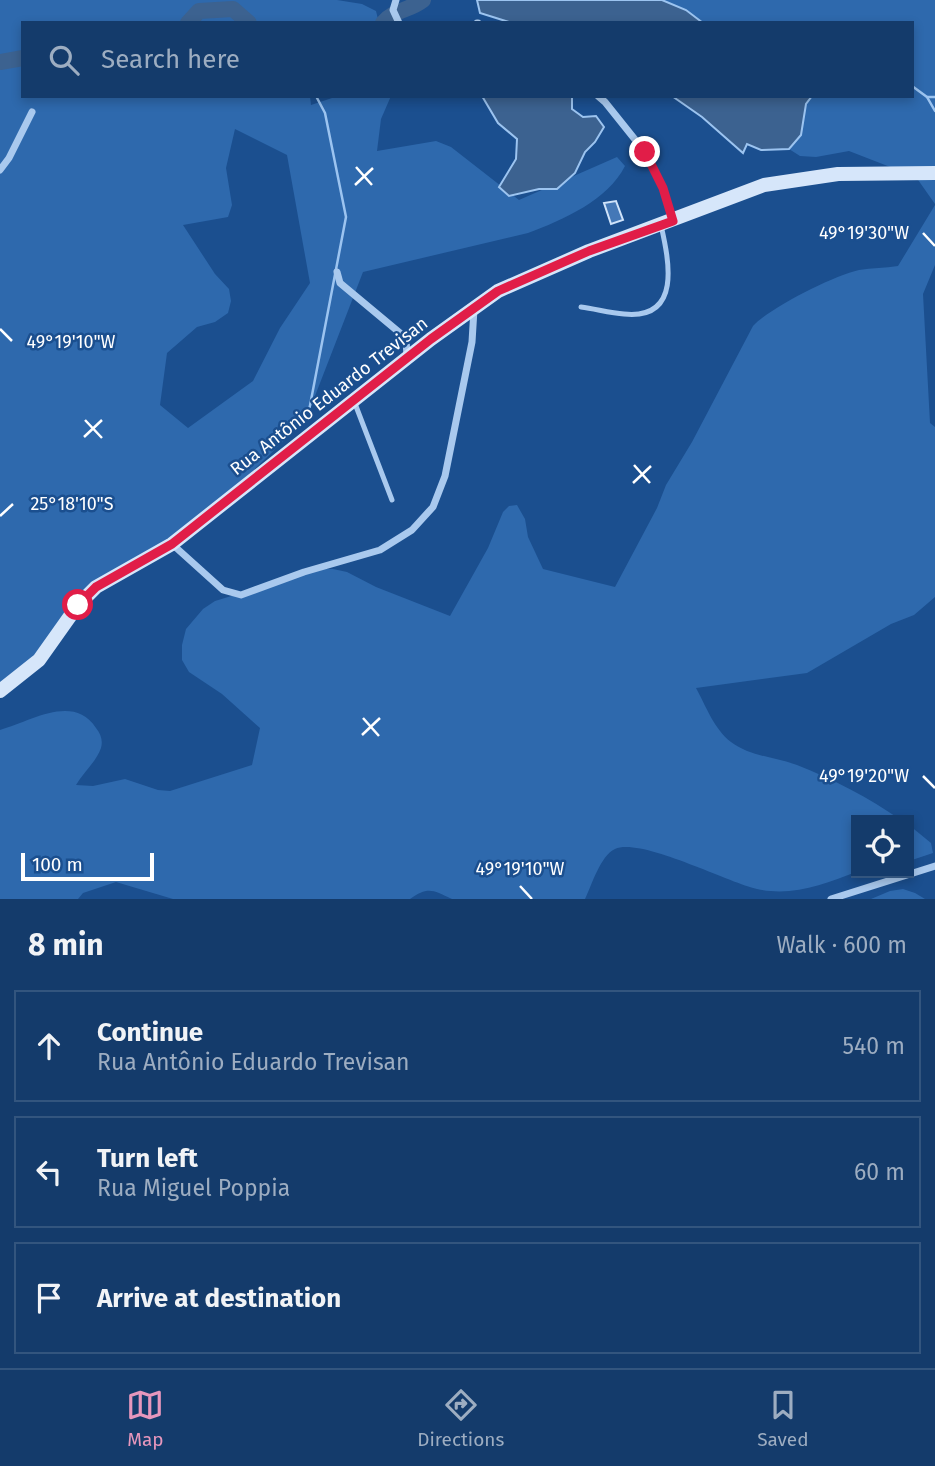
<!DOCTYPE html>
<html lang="en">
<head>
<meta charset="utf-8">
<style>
  :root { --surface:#143b6b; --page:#214673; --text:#f1f3f6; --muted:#9dadc1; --line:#33557e; --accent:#e797bd }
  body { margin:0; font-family:"Fira Sans",sans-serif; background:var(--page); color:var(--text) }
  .controls { position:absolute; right:21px; bottom:21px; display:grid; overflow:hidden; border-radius:0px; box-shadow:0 4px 10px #0003 }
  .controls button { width:63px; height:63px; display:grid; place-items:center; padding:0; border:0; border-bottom:2px solid var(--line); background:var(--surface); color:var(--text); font:35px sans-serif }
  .scale { position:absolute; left:21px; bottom:18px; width:133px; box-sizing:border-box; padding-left:7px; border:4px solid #fff; border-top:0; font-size:19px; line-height:24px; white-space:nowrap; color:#fff; -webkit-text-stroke:5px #1b4f8f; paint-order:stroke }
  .stop { position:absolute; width:21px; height:21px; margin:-16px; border:5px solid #e11d48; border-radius:50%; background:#fff }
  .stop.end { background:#e11d48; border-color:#fff; box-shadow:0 2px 7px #0008 }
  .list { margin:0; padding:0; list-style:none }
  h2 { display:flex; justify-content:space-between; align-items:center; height:91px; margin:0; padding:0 28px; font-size:30px }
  h2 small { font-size:23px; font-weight:400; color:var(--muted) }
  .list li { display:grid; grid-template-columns:46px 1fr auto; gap:21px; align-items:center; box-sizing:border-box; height:112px; margin:0 14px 14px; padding:0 14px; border:2px solid var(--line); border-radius:0px }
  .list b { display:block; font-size:26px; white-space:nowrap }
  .list p { margin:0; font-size:23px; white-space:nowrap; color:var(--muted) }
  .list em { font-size:23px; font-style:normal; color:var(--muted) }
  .icon { flex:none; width:38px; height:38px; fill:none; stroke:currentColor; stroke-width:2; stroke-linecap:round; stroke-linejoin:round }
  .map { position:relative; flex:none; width:935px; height:899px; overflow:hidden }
  .search { position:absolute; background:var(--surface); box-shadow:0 4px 10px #0003; left:21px; right:21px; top:21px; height:77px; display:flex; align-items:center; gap:18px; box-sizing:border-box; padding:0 24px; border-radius:0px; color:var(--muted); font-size:26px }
  .sheet { height:469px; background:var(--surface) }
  nav { display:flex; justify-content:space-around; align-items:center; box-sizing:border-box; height:98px; border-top:2px solid var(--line); background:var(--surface); font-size:19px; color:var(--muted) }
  nav a { display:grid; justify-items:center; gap:4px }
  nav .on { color:var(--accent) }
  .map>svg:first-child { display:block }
  .green { fill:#2e69ad; fill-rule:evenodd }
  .water { fill:#3c6290; stroke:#9cc4f0; stroke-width:2 }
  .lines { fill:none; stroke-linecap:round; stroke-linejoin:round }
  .stream { stroke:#9cc4f0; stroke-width:2.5 }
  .river { stroke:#3c6290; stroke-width:16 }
  .building { fill:#4478b7; stroke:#cfe3fa; stroke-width:2 }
  .lane { stroke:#a9c9ee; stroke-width:5 }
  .street { stroke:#a9c9ee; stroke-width:7 }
  .secondary { stroke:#d6e6fa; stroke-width:14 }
  .route { stroke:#e11d48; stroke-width:9 }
  .ticks { fill:none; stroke:#fff; stroke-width:2.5 }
  .labels { text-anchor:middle; stroke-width:5; stroke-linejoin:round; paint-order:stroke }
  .street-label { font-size:18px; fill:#fff; stroke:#1b4f8f }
  .ticks-label { font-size:18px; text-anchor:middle; fill:#fff; stroke:#1b4f8f; stroke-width:5; stroke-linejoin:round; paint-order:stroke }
</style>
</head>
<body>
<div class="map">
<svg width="935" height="899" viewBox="0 0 935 899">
  <rect width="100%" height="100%" fill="#1b4f8f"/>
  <g class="green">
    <path d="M0,0h337l25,4 14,7 3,12h-356v73h287l1,9 27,-9h53l-10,23 -4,32 59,-10 15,6 68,53 98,-43 8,9c-17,34 -62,54 -97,67l-165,39 -55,142 -11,14 -64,62 -84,65 -52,27 -56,68 -41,41zM235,129l52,26 23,128 -30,45 -27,53 -65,47 -28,-23 7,-52 30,-26 18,-5 13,-9 3,-12 -2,-12 -14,-15 -32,-49 45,-8 4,-12 -6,-37z"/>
    <path d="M662,0h273v204l-19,-27 -67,-26 -33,6 -16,-1 -11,-7 12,-14 5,-31 6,-8h100v-73h-209l-7,-6z"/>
    <path d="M935,205v60l-12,29 7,129 5,4v170l-21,18 -23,9 -84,49 -111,15c10,18 18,41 35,54 18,14 44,15 66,23 36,14 72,33 104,55h-45v52c-31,12 -64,25 -99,17 -30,-7 -117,-52 -142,-40 -15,7 -23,36 -30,50h-133c-19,-9 -24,-13 -42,0h-237l-57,-17 -33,11 -5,6h-78v-169c30,-8 73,-37 96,-2 5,6 7,13 5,20 -5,14 -18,25 -25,37l17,1 32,-7 33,11 12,1 82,-26 8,-37 -38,-34 -33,-22 -7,-12v-15l4,-16 17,-20 12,-8 105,-32h13l14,3 29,15 74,29 38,-68 15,-36 6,-6 8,-1 8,14 3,18 15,32 72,18 42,-79 9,-23 26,-43 61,-116c18,-19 80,-50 106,-56 13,-2 26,-2 39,-4z"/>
    <path d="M909,825l22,18 2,10 -24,8z"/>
    <path d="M903,889l12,4 10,6h-54l19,-8z"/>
  </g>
  <g class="water">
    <path d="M477,0h185l24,10 17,13h-191l-32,-10z"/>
    <path d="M482,96h90v13l11,8 13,-1 8,11 -9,15 -10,10 -10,21 -18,16h-18l-30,7 -10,-9 17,-28 1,-20 -19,-16z"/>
    <path d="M672,96h140l-6,8 -5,31 -12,14 -28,1 -14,-6 -4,9 -41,-36z"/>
  </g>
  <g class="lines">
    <g class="stream">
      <path d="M912,86l15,11 8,14"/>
      <path d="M927,97h8"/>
      <path d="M308,416l38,-199 -21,-104 -9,-17"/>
    </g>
    <g class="river">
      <path d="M188,23l11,-12 34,-2 16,14"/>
      <path d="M383,23c12,-14 26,-12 40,-23"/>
      <path d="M0,62l23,-4"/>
    </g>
  </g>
  <path class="building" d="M616,201l7,19 -12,4 -7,-21z"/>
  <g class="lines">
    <g class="lane">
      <path d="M581,307c15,2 29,6 43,7 58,6 45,-53 37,-89"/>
      <path d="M354,401l38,99"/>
    </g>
    <g class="street">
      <path d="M396,0l-3,10 6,13"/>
      <path d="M477,23h1"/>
      <path d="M598,96l7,6 40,50 18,36 9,31"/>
      <path d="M0,170l9,-12 23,-46"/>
      <path d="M337,272l3,11 66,55 1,20"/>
      <path d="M172,544l51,46 18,5 63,-23 76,-22 32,-20 21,-23 12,-31 27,-134 2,-33"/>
      <path d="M831,899l104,-33"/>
    </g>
    <path class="secondary" d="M0,691l39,-31 39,-55 18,-18 76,-43 259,-205 67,-48 91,-40 175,-66 74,-11 97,-1"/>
  </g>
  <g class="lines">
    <path class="route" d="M78,605l18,-18 76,-43 259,-205 67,-48 91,-40 84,-30 -10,-33 -18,-36"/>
  </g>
  <path class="ticks" d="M356,167l16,18M355,185l18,-17M923,233l12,13M0,329l12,12M85,420l17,18M84,437l18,-17M634,465l16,18M633,483l18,-17M0,516l13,-12M363,718l16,18M362,735l18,-17M923,776l12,12M520,886l12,13"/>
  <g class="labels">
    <g class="street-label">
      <text transform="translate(329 396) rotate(-38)" y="6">Rua Antônio Eduardo Trevisan</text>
    </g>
  </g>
  <g class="ticks-label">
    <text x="864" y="239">49°19'30"W</text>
    <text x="71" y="348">49°19'10"W</text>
    <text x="72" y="510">25°18'10"S</text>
    <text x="864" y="782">49°19'20"W</text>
    <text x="520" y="875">49°19'10"W</text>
  </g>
</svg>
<div class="controls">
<button><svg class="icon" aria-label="locate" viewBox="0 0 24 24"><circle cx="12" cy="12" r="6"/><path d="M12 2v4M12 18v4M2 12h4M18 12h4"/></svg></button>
</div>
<div class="scale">100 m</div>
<div class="stop" style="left:78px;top:605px"></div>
<div class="stop end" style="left:645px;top:152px"></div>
<div class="search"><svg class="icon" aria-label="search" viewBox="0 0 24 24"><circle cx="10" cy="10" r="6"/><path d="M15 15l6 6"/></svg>Search here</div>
</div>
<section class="sheet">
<h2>8 min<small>Walk · 600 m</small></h2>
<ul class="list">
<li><svg class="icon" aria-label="ahead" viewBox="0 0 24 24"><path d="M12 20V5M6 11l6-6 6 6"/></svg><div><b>Continue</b><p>Rua Antônio Eduardo Trevisan</p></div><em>540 m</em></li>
<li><svg class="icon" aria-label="left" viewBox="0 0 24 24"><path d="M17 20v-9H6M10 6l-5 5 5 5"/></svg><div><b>Turn left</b><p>Rua Miguel Poppia</p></div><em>60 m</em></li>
<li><svg class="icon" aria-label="arrive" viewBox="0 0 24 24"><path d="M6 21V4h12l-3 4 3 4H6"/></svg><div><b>Arrive at destination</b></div></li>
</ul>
</section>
<nav>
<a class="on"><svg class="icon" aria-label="map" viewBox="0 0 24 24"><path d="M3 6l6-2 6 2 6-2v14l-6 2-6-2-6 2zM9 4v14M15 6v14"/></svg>Map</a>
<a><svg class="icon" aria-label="directions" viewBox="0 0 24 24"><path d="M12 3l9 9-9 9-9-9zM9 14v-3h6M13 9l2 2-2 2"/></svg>Directions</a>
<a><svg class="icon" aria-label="saved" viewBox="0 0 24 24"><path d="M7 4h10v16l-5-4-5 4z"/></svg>Saved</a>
</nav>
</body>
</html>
